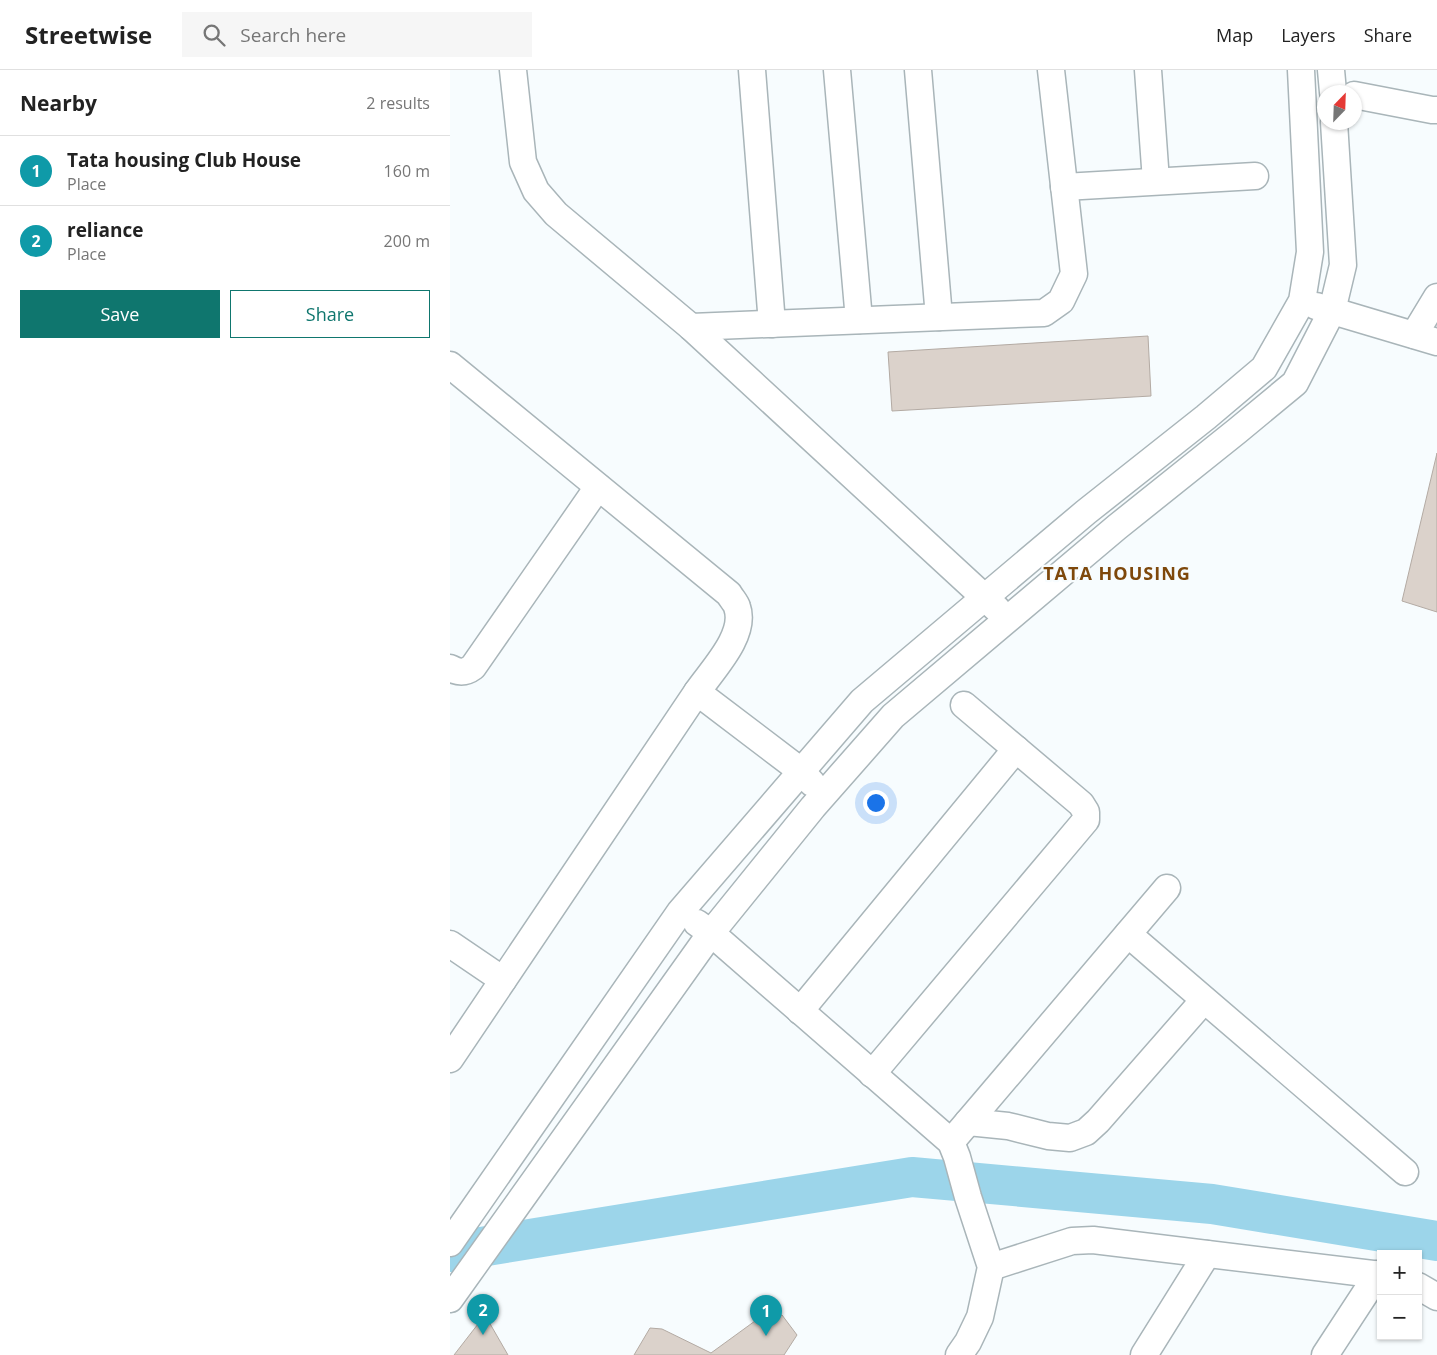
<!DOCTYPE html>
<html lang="en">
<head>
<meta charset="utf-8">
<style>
  :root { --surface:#fff; --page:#f6f6f6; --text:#222; --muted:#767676; --line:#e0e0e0; --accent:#0f766e }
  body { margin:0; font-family:"Open Sans",sans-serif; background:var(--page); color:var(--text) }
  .controls { position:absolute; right:15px; bottom:15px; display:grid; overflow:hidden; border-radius:0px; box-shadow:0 1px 4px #0004 }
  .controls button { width:45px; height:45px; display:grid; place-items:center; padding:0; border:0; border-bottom:1px solid var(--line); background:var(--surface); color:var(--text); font:25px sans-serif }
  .compass { position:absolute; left:867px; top:15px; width:45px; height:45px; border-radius:50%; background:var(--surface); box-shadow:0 1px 4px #0004; rotate:23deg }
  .you { position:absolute; left:425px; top:732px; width:18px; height:18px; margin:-12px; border:4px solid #fff; border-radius:50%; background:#1a73e8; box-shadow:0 0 0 8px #1a73e833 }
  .badge { display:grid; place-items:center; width:32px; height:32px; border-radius:50%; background:var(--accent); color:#fff; font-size:16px; font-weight:700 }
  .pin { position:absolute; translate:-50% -41px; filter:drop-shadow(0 1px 2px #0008) }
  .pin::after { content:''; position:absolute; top:26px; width:18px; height:15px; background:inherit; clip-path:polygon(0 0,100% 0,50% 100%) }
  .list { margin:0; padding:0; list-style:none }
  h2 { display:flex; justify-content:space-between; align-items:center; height:65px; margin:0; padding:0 20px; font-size:21px }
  h2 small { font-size:16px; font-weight:400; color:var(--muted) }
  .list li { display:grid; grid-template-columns:32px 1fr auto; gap:15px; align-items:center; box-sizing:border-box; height:70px; padding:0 20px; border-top:1px solid var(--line) }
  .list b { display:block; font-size:19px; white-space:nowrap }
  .list p { margin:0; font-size:16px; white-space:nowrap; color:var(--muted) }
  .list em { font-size:16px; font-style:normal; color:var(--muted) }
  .actions { display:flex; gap:10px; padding:15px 20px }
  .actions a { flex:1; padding:11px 0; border:1px solid var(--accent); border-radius:0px; text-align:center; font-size:18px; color:var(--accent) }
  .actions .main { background:var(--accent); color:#fff }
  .icon { flex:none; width:28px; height:28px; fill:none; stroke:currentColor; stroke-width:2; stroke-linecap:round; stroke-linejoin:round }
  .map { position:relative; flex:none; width:987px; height:1285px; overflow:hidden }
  header { display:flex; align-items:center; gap:30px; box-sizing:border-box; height:70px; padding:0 25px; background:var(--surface); border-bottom:1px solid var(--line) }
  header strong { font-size:24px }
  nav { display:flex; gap:28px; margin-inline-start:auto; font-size:18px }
  .search { width:350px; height:45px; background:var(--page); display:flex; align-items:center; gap:12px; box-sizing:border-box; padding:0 18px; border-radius:0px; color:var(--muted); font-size:19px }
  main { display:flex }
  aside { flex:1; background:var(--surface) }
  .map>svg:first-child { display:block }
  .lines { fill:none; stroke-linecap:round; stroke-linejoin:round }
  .river { stroke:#9cd5ea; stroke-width:40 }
  .building { fill:#dbd2cb; stroke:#b3aaa3 }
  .minor-casing { stroke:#a9b5b9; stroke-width:29 }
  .minor { stroke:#fff; stroke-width:26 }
  .labels { text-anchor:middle; stroke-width:4.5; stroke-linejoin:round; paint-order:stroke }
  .district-label { font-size:18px; font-weight:bold; letter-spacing:1px; fill:#7e480b; stroke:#f7fcfe }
</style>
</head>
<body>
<header>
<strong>Streetwise</strong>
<div class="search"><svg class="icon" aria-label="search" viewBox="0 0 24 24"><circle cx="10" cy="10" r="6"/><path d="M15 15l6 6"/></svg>Search here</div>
<nav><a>Map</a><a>Layers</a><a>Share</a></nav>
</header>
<main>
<aside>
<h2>Nearby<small>2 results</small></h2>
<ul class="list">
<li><span class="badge" style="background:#0f9aa8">1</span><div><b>Tata housing Club House</b><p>Place</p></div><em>160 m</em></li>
<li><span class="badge" style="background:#0f9aa8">2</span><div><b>reliance</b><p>Place</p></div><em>200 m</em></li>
</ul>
<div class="actions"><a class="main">Save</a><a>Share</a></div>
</aside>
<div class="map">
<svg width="987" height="1285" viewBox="0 0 987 1285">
  <rect width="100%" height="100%" fill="#f7fcfe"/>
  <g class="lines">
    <path class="river" d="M0,1182l462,-75 300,27 225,37"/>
  </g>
  <g class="building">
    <path d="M698,266l3,60 -259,15 -4,-59z"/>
    <path d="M987,383v159l-35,-11z"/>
    <path d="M35,1245l23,40h-54z"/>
    <path d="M332,1245l15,20 -13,20h-150l16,-27 12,1 49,24 44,-32z"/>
  </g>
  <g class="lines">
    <g class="minor-casing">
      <g id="minor">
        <path d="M63,0l10,92 13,29 20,23 135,113 306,282"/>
        <path d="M302,0l20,254"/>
        <path d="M387,0l22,250"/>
        <path d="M468,0l21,247"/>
        <path d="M698,0l8,111"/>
        <path d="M881,0l2,22"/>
        <path d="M904,25l78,15h5"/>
        <path d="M614,117l191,-11"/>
        <path d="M866,236l121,36"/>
        <path d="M241,257l353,-14 17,-12 13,-27 -23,-204"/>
        <path d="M964,265l23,-38"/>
        <path d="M0,295l279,229c2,4 7,9 8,13 10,28 -25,63 -40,85l104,79 11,12"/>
        <path d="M0,598c9,5 15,5 23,-1l125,-180"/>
        <path d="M247,853l14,10 240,209 6,15 11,40 23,70 -11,50 -12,25 -9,13"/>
        <path d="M678,864l277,238"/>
        <path d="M0,874l53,36"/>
        <path d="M350,941l216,-262"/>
        <path d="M0,989l247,-367"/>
        <path d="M422,1004l214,-254v-8l-5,-8 -117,-99"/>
        <path d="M518,1052l40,4 40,10 22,2 16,-6 12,-11 106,-121"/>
        <path d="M501,1072l216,-254"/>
        <path d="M0,1173l230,-331 182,-211 224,-189 120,-95 58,-49 38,-67 8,-49 -9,-182"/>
        <path d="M541,1197l81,-26 21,-1 288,35"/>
        <path d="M968,1216l19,11"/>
        <path d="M0,1229l261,-366 102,-126 80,-91 224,-189 120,-96 58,-48 37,-72 11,-46 -9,-143"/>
        <path d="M694,1285l63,-101"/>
        <path d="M875,1285l53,-81"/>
      </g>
    </g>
    <use href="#minor" class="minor"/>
  </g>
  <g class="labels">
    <g class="district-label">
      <text x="667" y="510">TATA HOUSING</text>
    </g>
  </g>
</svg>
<div class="controls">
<button>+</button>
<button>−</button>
</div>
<svg class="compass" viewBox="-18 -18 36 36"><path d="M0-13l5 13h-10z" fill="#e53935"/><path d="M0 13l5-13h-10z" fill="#767676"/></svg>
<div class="you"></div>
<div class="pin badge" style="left:316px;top:1266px;background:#0f9aa8">1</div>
<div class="pin badge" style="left:33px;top:1265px;background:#0f9aa8">2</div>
</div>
</main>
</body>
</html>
